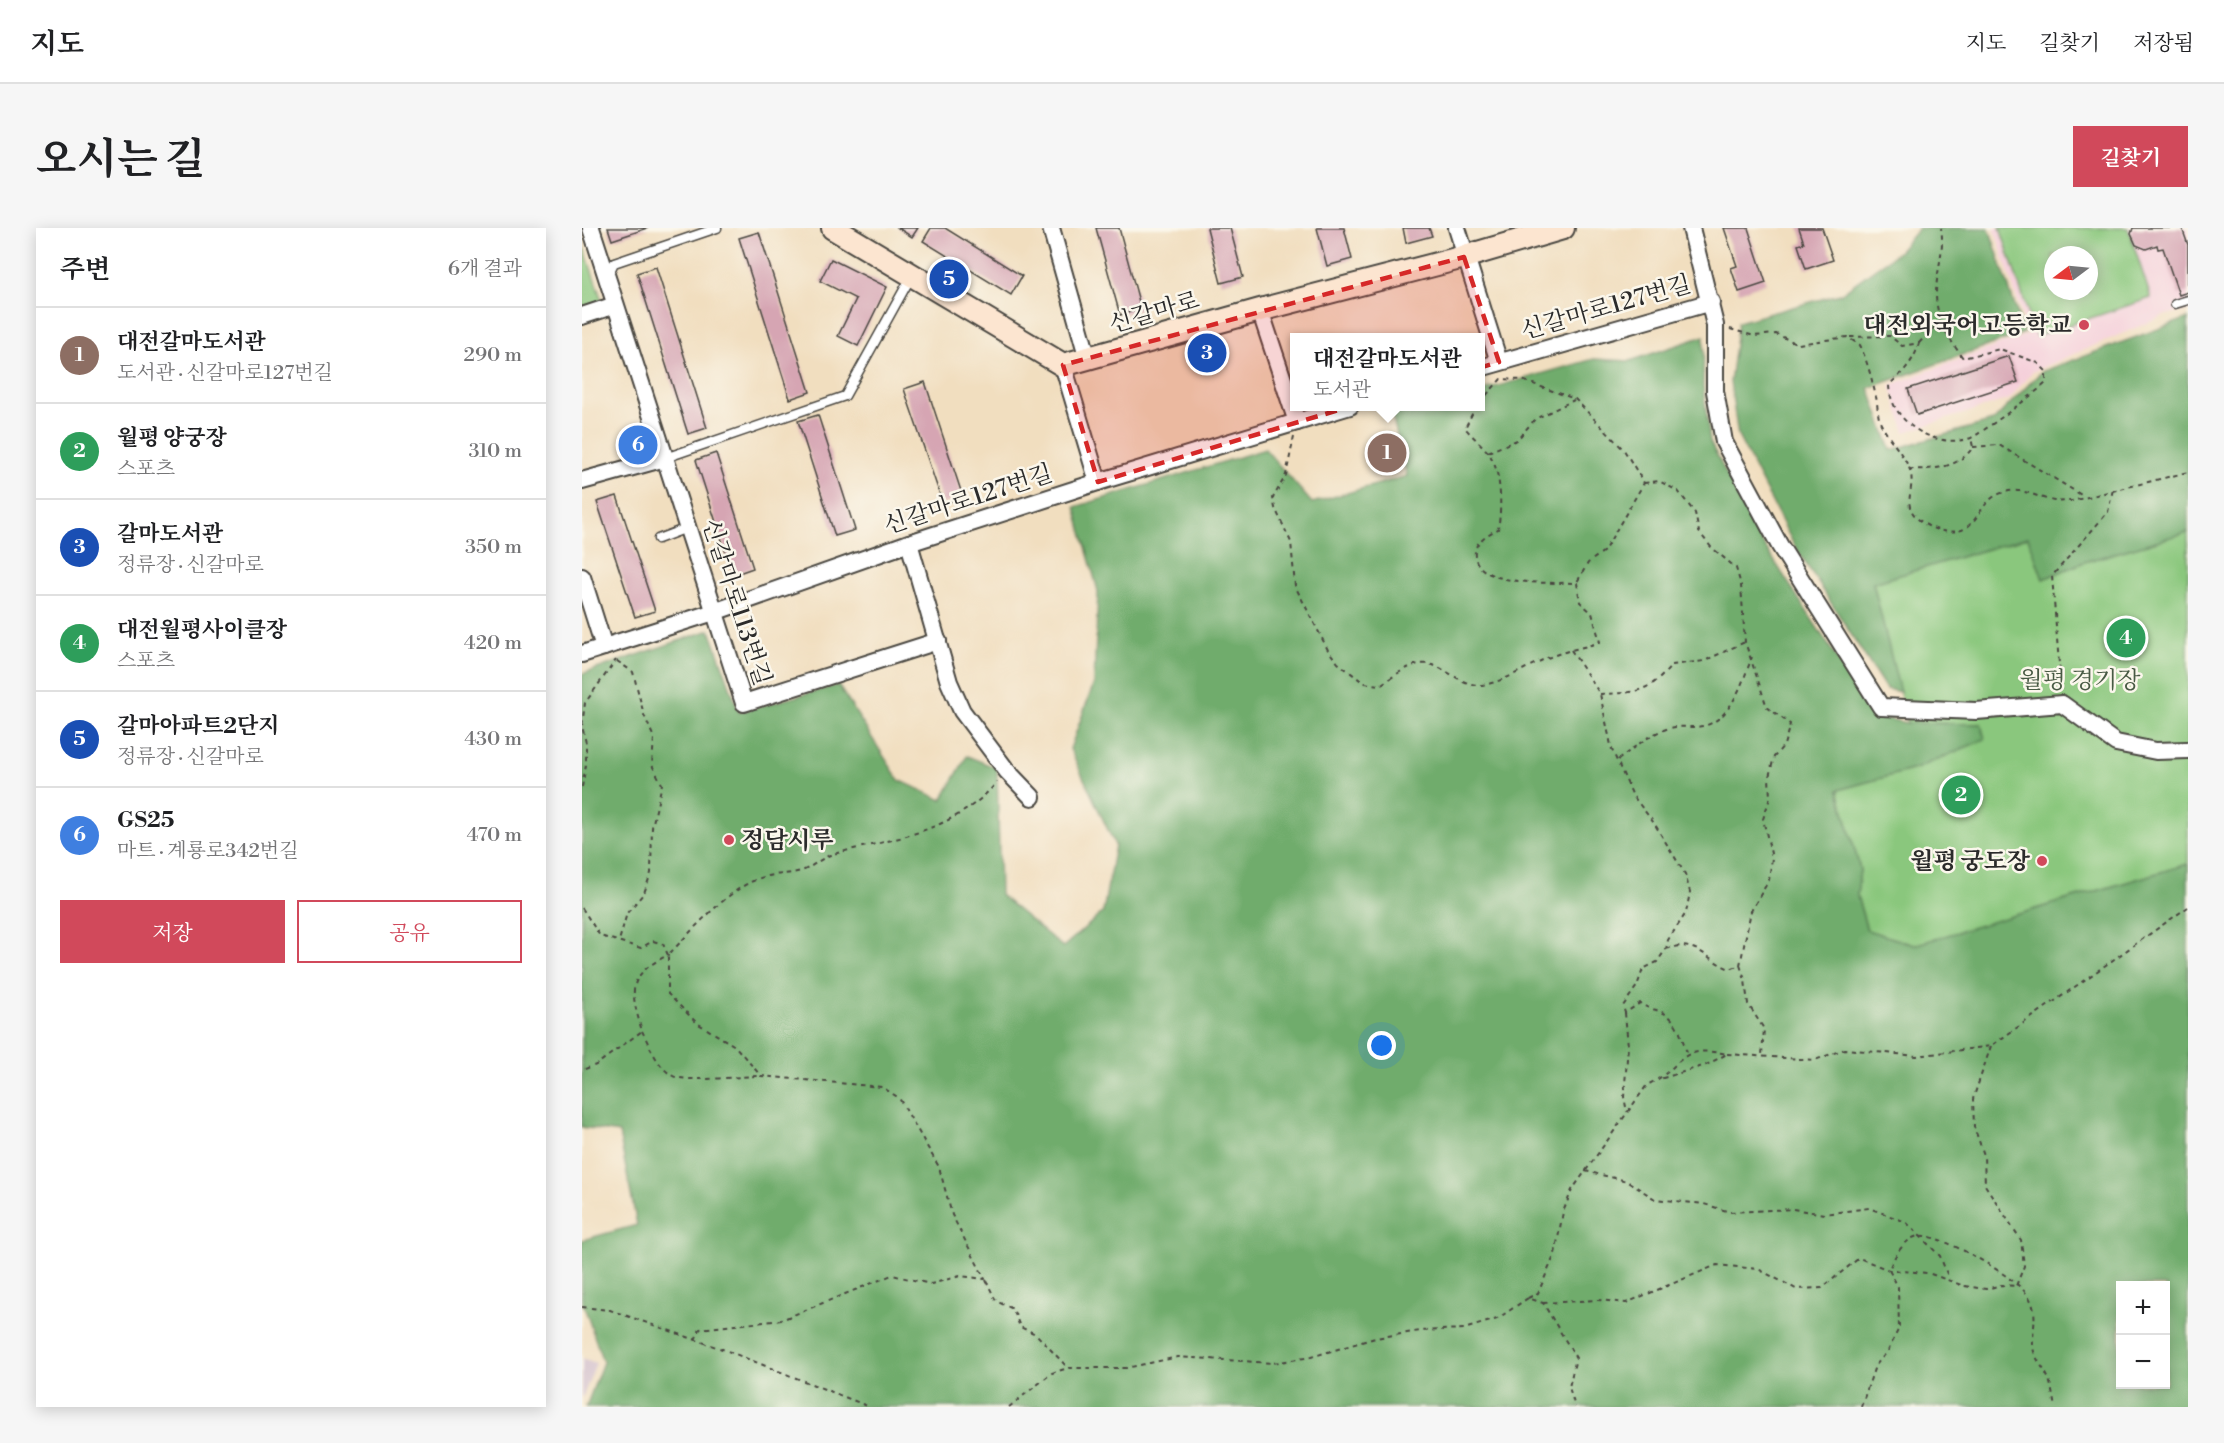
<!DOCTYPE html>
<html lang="ko">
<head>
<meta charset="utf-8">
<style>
  :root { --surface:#fff; --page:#f6f6f6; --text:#202124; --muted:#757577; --line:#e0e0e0; --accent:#d1495b }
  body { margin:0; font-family:"Libre Bodoni","Noto Serif KR",serif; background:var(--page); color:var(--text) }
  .controls { position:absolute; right:18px; bottom:18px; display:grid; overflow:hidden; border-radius:0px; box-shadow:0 3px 15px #0003 }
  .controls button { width:54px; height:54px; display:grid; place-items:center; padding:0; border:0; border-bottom:2px solid var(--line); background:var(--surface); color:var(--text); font:30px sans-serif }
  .compass { position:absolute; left:1462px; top:18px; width:54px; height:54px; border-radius:50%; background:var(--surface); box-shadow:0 3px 15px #0003; rotate:254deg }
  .you { position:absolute; left:800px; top:818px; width:21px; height:21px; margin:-15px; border:4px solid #fff; border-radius:50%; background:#1a73e8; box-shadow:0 0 0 9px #1a73e833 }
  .badge { display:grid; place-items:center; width:39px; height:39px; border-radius:50%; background:var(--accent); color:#fff; font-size:20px; font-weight:700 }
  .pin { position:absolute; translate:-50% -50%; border:3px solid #fff; box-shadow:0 2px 6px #0006 }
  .popup { position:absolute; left:708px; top:105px; width:195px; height:78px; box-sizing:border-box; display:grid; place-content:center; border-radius:0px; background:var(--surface); filter:drop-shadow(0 2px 4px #0005); font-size:20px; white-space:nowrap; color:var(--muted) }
  .popup b { font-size:22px; color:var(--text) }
  .popup::after { content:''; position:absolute; left:50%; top:100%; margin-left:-12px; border:12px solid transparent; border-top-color:var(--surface) }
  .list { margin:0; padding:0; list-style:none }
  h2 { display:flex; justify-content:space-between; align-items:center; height:78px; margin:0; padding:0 24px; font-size:26px }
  h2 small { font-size:20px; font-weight:400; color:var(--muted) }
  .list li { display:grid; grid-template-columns:39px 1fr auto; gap:18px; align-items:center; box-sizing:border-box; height:96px; padding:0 24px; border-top:2px solid var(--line) }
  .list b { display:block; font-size:22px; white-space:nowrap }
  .list p { margin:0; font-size:20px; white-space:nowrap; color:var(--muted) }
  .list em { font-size:20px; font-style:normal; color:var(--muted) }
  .actions { display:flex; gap:12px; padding:18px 24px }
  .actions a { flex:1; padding:14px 0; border:2px solid var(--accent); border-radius:0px; text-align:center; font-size:21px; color:var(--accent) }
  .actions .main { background:var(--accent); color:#fff }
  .map { position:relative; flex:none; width:1606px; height:1179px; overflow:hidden; border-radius:0px }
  header { display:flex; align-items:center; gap:36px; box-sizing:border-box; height:84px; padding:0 30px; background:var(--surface); border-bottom:2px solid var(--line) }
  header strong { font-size:28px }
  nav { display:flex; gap:33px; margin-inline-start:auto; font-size:21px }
  .intro { display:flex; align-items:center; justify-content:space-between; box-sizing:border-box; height:144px; padding:0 36px }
  h1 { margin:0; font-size:42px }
  .button { padding:15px 27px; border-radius:0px; background:var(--accent); color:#fff; font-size:21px; font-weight:700 }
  main { display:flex; gap:36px; padding:0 36px }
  aside { flex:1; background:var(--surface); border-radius:0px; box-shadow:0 3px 15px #0003 }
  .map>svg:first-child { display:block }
  .built { fill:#f5cfda; fill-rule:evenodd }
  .industrial { fill:#d1bdcb }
  .green { fill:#8ac77d; stroke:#5a7954; stroke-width:1.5; fill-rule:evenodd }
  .forest { fill:#6fac6c; stroke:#4d6c4c; stroke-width:1.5; fill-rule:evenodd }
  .building { fill:#d6a5b3 }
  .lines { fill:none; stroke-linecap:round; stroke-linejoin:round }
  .lane-casing { stroke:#494641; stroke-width:11 }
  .street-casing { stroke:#494641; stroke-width:20 }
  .secondary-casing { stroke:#494641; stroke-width:26 }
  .path { stroke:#494641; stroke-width:2; stroke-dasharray:4.5 4.5; stroke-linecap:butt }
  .lane { stroke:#fff; stroke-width:8 }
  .street { stroke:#fff; stroke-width:16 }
  .secondary { stroke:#fce5d0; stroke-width:22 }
  .marked { fill:#d62828; fill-opacity:0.2; stroke:#d62828; stroke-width:4.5; stroke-dasharray:12 8; stroke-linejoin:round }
  .poi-dot { fill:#d1495b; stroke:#fbf7ec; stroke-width:2 }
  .labels { text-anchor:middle; stroke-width:5; stroke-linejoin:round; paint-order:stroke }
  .street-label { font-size:24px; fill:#2b2b2b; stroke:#fbf7ec }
  .poi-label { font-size:24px; font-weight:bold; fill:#2b2b2b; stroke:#fbf7ec; text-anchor:end }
  .park-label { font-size:24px; fill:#485a44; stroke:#fbf7ec }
</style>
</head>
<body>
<header>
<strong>지도</strong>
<nav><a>지도</a><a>길찾기</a><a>저장됨</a></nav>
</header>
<div class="intro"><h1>오시는 길</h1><a class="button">길찾기</a></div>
<main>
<aside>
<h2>주변<small>6개 결과</small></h2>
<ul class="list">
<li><span class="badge" style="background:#8d6e63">1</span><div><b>대전갈마도서관</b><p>도서관 · 신갈마로127번길</p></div><em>290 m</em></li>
<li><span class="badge" style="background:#2e9e5b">2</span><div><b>월평 양궁장</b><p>스포츠</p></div><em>310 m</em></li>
<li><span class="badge" style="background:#1a4fb4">3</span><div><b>갈마도서관</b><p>정류장 · 신갈마로</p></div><em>350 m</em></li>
<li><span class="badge" style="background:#2e9e5b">4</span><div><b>대전월평사이클장</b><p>스포츠</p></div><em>420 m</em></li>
<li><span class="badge" style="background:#1a4fb4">5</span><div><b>갈마아파트2단지</b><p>정류장 · 신갈마로</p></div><em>430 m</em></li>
<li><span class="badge" style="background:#3f7fe0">6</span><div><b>GS25</b><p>마트 · 계룡로342번길</p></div><em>470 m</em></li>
</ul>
<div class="actions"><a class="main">저장</a><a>공유</a></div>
</aside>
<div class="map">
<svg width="1606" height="1179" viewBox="0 0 1606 1179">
  <rect width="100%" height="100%" fill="#fbf7ec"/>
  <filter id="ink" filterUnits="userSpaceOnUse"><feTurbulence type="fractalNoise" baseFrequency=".0167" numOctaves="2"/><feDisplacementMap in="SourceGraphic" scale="12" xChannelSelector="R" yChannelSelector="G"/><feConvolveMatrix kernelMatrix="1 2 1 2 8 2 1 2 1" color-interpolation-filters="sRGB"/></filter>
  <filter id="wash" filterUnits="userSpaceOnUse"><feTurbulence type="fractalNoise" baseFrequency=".008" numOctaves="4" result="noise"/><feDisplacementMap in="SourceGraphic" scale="24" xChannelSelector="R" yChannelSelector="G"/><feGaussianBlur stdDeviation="1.35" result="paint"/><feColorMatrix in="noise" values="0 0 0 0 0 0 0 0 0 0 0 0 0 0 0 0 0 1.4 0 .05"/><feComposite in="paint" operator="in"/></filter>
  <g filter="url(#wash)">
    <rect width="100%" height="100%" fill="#f1debf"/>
    <path class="built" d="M1412,0h194v82l-22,5 -134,57 -22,27 -105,33 -15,-47 138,-51zM1471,27h36v36h-36z"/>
    <path class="industrial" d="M0,1130l14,5 -14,36z"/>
    <g class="green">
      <path d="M1418,0h128l23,70 -115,38zM1471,27h36v36h-36z"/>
      <path d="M0,14l20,59 -20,6z"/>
      <path d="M1606,304v332l-274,81 -47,-15 -10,-34 3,-27 -22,-79 80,-22 63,-44 -74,-1 -34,-140 155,-46 15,42 41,-17z"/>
    </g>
    <g class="forest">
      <path d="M1337,0h70l35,105 -155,55 22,62 102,-29 48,-49 147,-54v214l-104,30 -41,17 -15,-42 -155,46 27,109 -14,-3 -92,-144 -56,-109 -8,-54 8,-60 102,-28 58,-42z"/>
      <path d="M1122,108l-1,50 7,56 49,95 115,179 33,7 74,1 4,15 -67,29 -80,22 22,79 -3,27 10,34 47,15 274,-81v543h-1602l17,-45 -21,-62v-60l55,-15 -18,-92 -37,-6v-453l128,-44 29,82 99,-27 61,95 43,20 25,-44 30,12 3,127 63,52 40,-35 12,-67 -45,-96 24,-66 4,-92 -23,-84 190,-58 47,54 95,-27 -15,-61 31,-8 57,-1v-15l114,-32 36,2zM1538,1058h46v98h-46z"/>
    </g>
    <g id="blocks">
      <g class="building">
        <path d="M26,0h40l-36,12z"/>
        <path d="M316,0h20l-6,9z"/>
        <path d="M349,0h14l77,48 -11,19 -88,-54z"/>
        <path d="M514,0h23l22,81 -21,6z"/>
        <path d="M625,0h23l13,49 -22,6z"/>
        <path d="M735,0h27l8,31 -25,7z"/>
        <path d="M821,0h26l3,8 -26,7z"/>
        <path d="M1142,0h24l18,55 -27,9 -8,-24 6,-2z"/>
        <path d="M1217,0h23l11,32 -27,9 -8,-24 6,-2z"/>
        <path d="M1551,0h49l6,17v47l-9,3 -16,-47 -5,1 -1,-4 -11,4 -10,-4 -5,-11z"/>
        <path d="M177,4l51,160 -20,7 -51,-161z"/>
        <path d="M249,31l56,28 -29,59 -20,-10 18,-37 -36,-18z"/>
        <path d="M74,39l51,161 -19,6 -51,-161z"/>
        <path d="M1427,128l9,26 -101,33 -9,-26z"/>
        <path d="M343,154l38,115 -20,7 -39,-115z"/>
        <path d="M236,187l37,115 -20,6 -37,-115z"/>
        <path d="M134,225l37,115 -20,7 -37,-115z"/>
        <path d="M35,268l38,115 -20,6 -38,-115z"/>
      </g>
    </g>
  </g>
  <g filter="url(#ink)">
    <use href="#blocks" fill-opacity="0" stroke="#494641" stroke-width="1.5"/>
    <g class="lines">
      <g class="lane-casing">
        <g id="lane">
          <path d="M26,47l6,-12 103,-35"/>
          <path d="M1593,76l13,-4"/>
          <path d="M83,230l180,-62 66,-119"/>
          <path d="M76,311l29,-11"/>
        </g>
      </g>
      <g class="street-casing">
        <g id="street">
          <path d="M9,0l153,475 194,-62"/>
          <path d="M469,0l37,131"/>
          <path d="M875,0l42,134"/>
          <path d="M1109,0l24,97v66l9,51 56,104 101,161 95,4 86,-7 54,39 40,8 32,-1"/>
          <path d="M678,82l37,112"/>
          <path d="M0,88l33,-11"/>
          <path d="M481,137l35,117"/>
          <path d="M898,140l231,-66"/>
          <path d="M0,253l83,-23"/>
          <path d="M327,315l40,139 13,29 45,60 25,26"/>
          <path d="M0,349l22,70"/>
          <path d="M0,426l132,-42 195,-69 189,-61 252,-76"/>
        </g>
      </g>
      <g class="secondary-casing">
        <path id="secondary" d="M251,0l230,137 197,-55 204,-53 99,-29"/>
      </g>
      <g class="path">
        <path d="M1148,101l24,7 22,-2 22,10 49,-7 13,8c7,16 12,34 16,52 2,8 1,19 5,27 8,16 22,29 29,46 5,14 -4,29 1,40 9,16 30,24 47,21 19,-4 22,-28 39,-36 22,-11 37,2 57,6 5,1 12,0 18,0l116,-29"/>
        <path d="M1268,109l40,-1 12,10 17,-3c-5,19 -16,29 -30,42 1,37 46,65 82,53 9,-4 66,-46 75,-55v-12l-8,-8 -38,-14 -37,9c-14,-19 -27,-39 -27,-64 0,-22 9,-43 5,-66"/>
        <path d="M1337,115l21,-22"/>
        <path d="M898,174l21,-23 21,1 53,19 49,51 20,33 -40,68 -16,12 -11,19"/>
        <path d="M712,209l-8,38 -13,23 2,10 16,34 4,44 33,64 10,13 26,20 16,2c10,-6 21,-15 32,-19 27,-11 44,21 70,19 24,-3 46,-20 68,-28 17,-7 33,-9 50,-15l-8,-29 -12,-11 -3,-19c-24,-1 -98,5 -102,-27 -2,-14 13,-22 23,-27 4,-21 4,-60 -11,-78 -7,-8 -15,-15 -22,-23l11,-22"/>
        <path d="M1391,219l26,-2 84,51"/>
        <path d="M906,224l29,-12 18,-21 39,-19"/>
        <path d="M1327,241c24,1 50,-1 64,-22l-2,-9"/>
        <path d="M1062,255l15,-2 19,10 17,22 4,19 12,15 25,21 5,17 4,57 22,65 23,17 -6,21 -10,12 -5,20 1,21 -7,21 9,39 -3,22 -18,31 -11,54"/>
        <path d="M989,422l29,44 12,56 21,46 21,27 31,51 5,18 -4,21 -18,27 -2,9 -9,13 -14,7 -6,17 -14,20 2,7 15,-10c9,7 19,6 27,12 11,7 16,26 20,38"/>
        <path d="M35,433l16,11 11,43 10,23 -2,27 10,19 -10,43 -1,46 -7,20 -17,20 -8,28"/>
        <path d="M1479,461l-9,-113 56,-64 5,-23"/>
        <path d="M1018,466c34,-1 49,-1 72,-29l32,-4 41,-19"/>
        <path d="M1036,532c14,-11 34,-28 52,-32 12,-3 25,1 37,-3 26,-9 36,-45 45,-68"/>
        <path d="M0,559l4,-22v-22l-4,-17 3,-23 31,-43"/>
        <path d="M0,680l18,28 41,12 12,-7 10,3 5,11c-42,21 -38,35 -26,76l-46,34 -14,5"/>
        <path d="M1084,721c32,-10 38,10 64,20l10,-4 5,15 3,24 16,25 -2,26"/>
        <path d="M1043,785l3,33 -4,51 3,15"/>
        <path d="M60,803c8,15 15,36 31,45 13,7 69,0 88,0"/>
        <path d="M1409,818l-18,53 1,28 10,28 1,30 36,55 3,26 -8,20"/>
        <path d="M1145,826l88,6 30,-11 72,7 74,-10 197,-139"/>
        <path d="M1003,943l42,10 28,18 49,5 26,8 63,-3 31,5 45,-6 37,14 34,34 9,23"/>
        <path d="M404,1052l10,21 17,8 7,18 16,7 32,34"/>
        <path d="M946,1070l10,-5 17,-39 8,-42 9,-22 75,-105c40,-19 27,-41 80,-31l-21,11 -46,14"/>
        <path d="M961,1075l55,-3 28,3 91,-38 41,4 38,20 26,-1 37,-30 30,12 39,3 36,13 22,3 16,-4 14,1"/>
        <path d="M0,1079l28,3 115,40 145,57"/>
        <path d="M113,1112l5,-11 81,-9 111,-45 39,9 29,-8 25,3 -33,-64 -13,-48 -40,-69 -17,-11 -121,-11 -26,-30 -38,-23 -29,-29v-39c24,-24 63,-70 96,-78 13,-4 27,-2 40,-7 11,-5 21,-15 33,-17 57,-14 119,-22 160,-71"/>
        <path d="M427,1179l43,-34 16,-5h58l52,-11 95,6 38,-6 64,-19 45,-7 44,-2 33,-10 31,-21 15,5 33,55 -7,29 6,20"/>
        <path d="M1279,1179l14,-41 13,-15 11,-23 -1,-41 -9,-17c4,-12 15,-31 29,-34 21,-4 100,42 111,61 10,17 3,32 4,50 1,11 12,22 16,33 3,8 4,18 6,27"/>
      </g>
      <use href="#lane" class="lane"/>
      <use href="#street" class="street"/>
      <use href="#secondary" class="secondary"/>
    </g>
  </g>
  <path class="marked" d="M882,29l35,105 -401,120 -35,-117z"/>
  <g class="poi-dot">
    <circle cx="1502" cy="97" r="6"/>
    <circle cx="147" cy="612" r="6"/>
    <circle cx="1460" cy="633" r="6"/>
  </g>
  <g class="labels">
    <g class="street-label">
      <text transform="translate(1024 79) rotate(-16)" y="8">신갈마로127번길</text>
      <text transform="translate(572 84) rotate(-16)" y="8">신갈마로</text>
      <text transform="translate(386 271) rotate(-18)" y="8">신갈마로127번길</text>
      <text transform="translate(155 374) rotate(72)" y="8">신갈마로113번길</text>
    </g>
    <g class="poi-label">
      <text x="1490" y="105">대전외국어고등학교</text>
      <text x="159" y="620" text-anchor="start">정담시루</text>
      <text x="1448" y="641">월평 궁도장</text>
    </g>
    <g class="park-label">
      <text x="1498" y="460">월평 경기장</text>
    </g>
  </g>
</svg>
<div class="controls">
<button>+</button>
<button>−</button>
</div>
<svg class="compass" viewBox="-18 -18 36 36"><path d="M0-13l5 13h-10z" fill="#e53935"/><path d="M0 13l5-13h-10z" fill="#757577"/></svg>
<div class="you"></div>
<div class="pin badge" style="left:805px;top:225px;background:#8d6e63">1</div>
<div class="popup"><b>대전갈마도서관</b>도서관</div>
<div class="pin badge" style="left:1379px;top:567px;background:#2e9e5b">2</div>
<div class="pin badge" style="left:625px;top:125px;background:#1a4fb4">3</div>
<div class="pin badge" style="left:1544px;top:410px;background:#2e9e5b">4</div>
<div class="pin badge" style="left:367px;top:51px;background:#1a4fb4">5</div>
<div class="pin badge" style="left:56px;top:217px;background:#3f7fe0">6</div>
</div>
</main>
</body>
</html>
